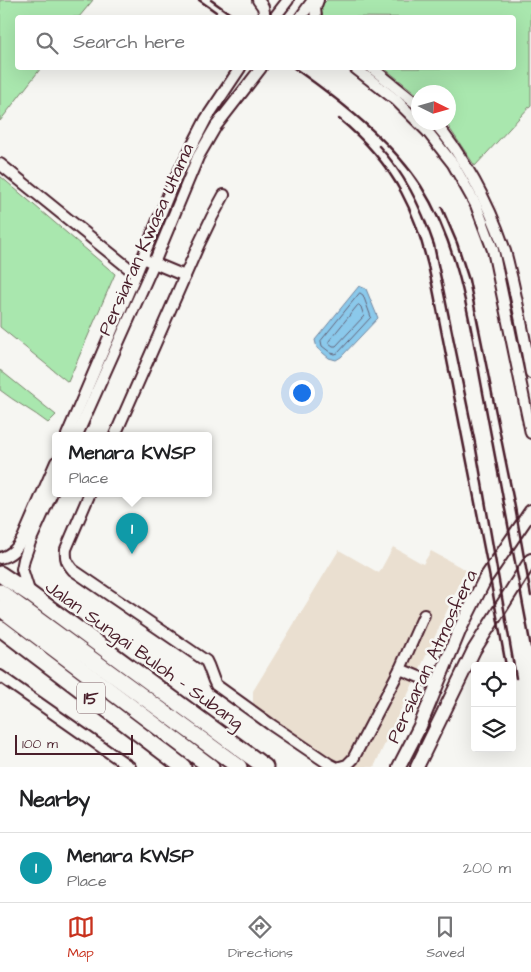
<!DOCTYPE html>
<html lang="en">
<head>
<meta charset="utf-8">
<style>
  :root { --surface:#fff; --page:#f2f2f2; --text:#202124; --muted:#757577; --line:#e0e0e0; --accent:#c8321e }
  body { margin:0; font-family:"Architects Daughter",sans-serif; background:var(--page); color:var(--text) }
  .controls { position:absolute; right:15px; bottom:15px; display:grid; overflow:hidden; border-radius:5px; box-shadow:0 5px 20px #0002 }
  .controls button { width:45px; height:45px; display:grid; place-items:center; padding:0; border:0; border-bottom:1px solid var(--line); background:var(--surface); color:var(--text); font:25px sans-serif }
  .compass { position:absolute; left:411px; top:85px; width:45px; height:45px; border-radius:50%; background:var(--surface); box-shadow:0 5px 20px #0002; rotate:95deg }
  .scale { position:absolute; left:15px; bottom:12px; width:118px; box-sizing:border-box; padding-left:5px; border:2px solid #4a1f2b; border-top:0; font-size:14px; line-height:18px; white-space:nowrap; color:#4a1f2b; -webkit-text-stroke:4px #f6f6f2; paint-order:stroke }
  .you { position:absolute; left:301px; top:392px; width:18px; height:18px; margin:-12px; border:4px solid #fff; border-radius:50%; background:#1a73e8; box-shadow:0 0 0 8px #1a73e833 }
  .badge { display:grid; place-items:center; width:32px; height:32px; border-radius:50%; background:var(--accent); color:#fff; font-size:16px; font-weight:700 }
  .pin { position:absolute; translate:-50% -41px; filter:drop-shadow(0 1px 2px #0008) }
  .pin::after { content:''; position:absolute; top:26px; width:18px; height:15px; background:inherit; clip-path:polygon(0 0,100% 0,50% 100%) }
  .popup { position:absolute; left:52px; top:432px; width:160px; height:65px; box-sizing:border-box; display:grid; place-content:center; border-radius:5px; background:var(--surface); filter:drop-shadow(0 1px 4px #0005); font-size:16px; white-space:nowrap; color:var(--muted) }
  .popup b { font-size:19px; color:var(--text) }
  .popup::after { content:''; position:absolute; left:50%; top:100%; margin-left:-10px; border:10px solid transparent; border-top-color:var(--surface) }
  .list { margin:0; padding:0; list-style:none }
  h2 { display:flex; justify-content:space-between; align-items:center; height:65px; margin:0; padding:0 20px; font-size:21px }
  h2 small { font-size:16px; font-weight:400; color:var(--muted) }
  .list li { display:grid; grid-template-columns:32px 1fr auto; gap:15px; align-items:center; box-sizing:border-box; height:70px; padding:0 20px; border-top:1px solid var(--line) }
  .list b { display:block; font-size:19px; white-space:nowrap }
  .list p { margin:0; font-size:16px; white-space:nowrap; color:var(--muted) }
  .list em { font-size:16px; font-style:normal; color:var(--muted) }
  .icon { flex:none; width:28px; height:28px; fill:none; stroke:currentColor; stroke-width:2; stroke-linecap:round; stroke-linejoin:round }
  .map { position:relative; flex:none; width:531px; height:767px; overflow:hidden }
  .search { position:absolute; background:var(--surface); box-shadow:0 5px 20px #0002; left:15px; right:15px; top:15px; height:55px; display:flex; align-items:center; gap:12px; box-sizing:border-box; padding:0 18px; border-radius:5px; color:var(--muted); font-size:19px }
  .sheet { height:135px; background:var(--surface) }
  nav { display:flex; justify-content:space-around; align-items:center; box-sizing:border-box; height:70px; border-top:1px solid var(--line); background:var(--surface); font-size:14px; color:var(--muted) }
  nav a { display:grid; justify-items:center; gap:2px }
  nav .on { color:var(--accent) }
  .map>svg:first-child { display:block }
  .built { fill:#eadfd0 }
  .green { fill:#a9e7ae; stroke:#7a836c }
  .water { fill:#8bc9eb; stroke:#71859e }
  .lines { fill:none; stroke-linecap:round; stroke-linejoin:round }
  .shore { stroke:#646378; stroke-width:1 }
  .minor-casing { stroke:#4a1f2b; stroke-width:14 }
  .major-casing { stroke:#4a1f2b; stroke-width:16 }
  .highway-casing { stroke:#4a1f2b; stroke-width:19 }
  .minor { stroke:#f6f6f2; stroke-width:10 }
  .major { stroke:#f6f6f2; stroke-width:12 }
  .highway { stroke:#f6f6f2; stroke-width:15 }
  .rail { stroke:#4a1f2b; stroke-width:2.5 }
  .labels { text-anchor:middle; stroke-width:5; stroke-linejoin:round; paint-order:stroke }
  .shield { fill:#f6f6f2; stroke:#7e6067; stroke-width:1 }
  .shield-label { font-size:18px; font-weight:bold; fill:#4a1f2b }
  .street-label { font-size:19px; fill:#4a1f2b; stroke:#f6f6f2 }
</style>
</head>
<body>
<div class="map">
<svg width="531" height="767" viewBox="0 0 531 767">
  <rect width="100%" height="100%" fill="#f6f6f2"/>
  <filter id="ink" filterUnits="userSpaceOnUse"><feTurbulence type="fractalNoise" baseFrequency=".02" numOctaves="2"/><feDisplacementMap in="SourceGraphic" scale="10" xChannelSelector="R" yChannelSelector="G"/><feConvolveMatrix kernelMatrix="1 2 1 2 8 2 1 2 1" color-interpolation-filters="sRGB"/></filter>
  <g filter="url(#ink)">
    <path class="built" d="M393,547l30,17 8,-13 35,19 -92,197h-44l-77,-53v-23l86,-141 40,23z"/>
    <g class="green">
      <path d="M0,0h93l-14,17 -61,1v50h23l-41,53z"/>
      <path d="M327,0h204v105l-56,61 -29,-43 2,-1v-30h-30v3l-34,-27h130v-50l-191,-1 -3,-10z"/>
      <path d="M0,176l115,98 -47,108 -68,-55z"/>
      <path d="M0,370l56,45 -8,8c-15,-12 -33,-21 -48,-33z"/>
    </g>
    <path class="water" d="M359,286l7,3 12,29 -37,39 -5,3 -7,-2 -12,-10 -2,-8z"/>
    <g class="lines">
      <g class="shore">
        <path d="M360,293l3,2 8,22 -33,36 -3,1 -4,-1 -9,-7 -1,-5z"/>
        <path d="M359,305l2,2 3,9 -28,30h-3l-4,-3v-2l28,-35z"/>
      </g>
      <g class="minor-casing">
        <g id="minor">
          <path d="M258,0l5,7 2,11"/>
          <path d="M274,18l14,-18"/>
          <path d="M300,18l13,-18"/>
          <path d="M316,18l-1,-10 3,-8"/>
          <path d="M355,68l41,32 31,31 26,33 23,41 17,45 38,183"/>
          <path d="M372,68l46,37"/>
          <path d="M434,122c29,33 55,82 69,123 4,11 6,23 9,34 7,31 13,62 19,94"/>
          <path d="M0,164l136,110"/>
          <path d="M149,261l36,15"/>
          <path d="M67,435l69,-161 38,-93 32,-62 34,-51"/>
          <path d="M77,435l77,-172 44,-106 18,-31 45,-58"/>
          <path d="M115,435l84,-191 13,-27 12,-22"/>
          <path d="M90,493l-24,56c-1,10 1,14 7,21l133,91c5,9 5,15 10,24l54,39 59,40 6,3"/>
          <path d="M0,558c12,-3 17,-10 23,-20l33,-76"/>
          <path d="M30,594l-8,-25 2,-10 6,-17 26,-58"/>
          <path d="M400,669l24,-54"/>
          <path d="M0,676l130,91"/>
          <path d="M340,767l7,-2 6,-6 47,-90 36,15"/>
        </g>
      </g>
      <g class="major-casing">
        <g id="major">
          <path d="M399,767l21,-41 40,-97 25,-50 46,-68"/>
          <path d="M417,767l57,-117 57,-90"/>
        </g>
      </g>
      <g class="highway-casing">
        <g id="highway">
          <path d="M0,574l30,20 235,173"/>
          <path d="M0,592l239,175"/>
          <path d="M0,608l211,159"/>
          <path d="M0,628l183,139"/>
        </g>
      </g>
      <use href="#minor" class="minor"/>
      <use href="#major" class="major"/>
      <use href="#highway" class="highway"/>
      <g class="rail">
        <path d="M199,0l17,12"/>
        <path d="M211,0l25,18"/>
        <path d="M294,68c43,30 98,73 127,118 40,63 49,140 63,212 16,83 32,166 47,249"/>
        <path d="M339,119c56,46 79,95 93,165l60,305 14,77"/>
        <path d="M379,146c27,29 43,63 55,99l41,198 41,235"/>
        <path d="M442,208l15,35 12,37 46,227 16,89"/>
      </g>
    </g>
  </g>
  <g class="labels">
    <rect class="shield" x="77" y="682.5" width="28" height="31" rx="4"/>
    <g class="shield-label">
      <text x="91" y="704">15</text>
    </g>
    <g class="street-label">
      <text transform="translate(145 239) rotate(-66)" y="7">Persiaran Kwasa Utama</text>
      <text transform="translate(145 654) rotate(36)" y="7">Jalan Sungai Buloh - Subang</text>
      <text transform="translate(431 656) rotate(-65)" y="7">Persiaran Atmosfera</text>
    </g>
  </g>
</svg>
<div class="controls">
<button><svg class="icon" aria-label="locate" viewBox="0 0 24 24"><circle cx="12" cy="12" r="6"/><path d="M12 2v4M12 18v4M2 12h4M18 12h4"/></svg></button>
<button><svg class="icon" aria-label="layers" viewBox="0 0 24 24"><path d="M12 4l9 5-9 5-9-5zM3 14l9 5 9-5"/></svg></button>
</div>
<svg class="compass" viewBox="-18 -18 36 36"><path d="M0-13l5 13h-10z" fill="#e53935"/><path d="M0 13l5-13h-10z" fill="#757577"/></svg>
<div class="scale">100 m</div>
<div class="you"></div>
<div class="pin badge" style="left:132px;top:554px;background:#0f9aa8">1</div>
<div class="popup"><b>Menara KWSP</b>Place</div>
<div class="search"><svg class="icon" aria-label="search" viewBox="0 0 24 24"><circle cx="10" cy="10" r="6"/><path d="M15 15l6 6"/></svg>Search here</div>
</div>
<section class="sheet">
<h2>Nearby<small></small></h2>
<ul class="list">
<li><span class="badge" style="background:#0f9aa8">1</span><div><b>Menara KWSP</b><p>Place</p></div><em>200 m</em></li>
</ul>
</section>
<nav>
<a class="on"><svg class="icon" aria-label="map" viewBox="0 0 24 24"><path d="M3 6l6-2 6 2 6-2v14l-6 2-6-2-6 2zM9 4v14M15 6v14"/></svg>Map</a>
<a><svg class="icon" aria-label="directions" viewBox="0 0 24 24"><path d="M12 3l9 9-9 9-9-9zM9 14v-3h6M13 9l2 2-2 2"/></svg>Directions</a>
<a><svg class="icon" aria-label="saved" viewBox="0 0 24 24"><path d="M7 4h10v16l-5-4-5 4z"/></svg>Saved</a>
</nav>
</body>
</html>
